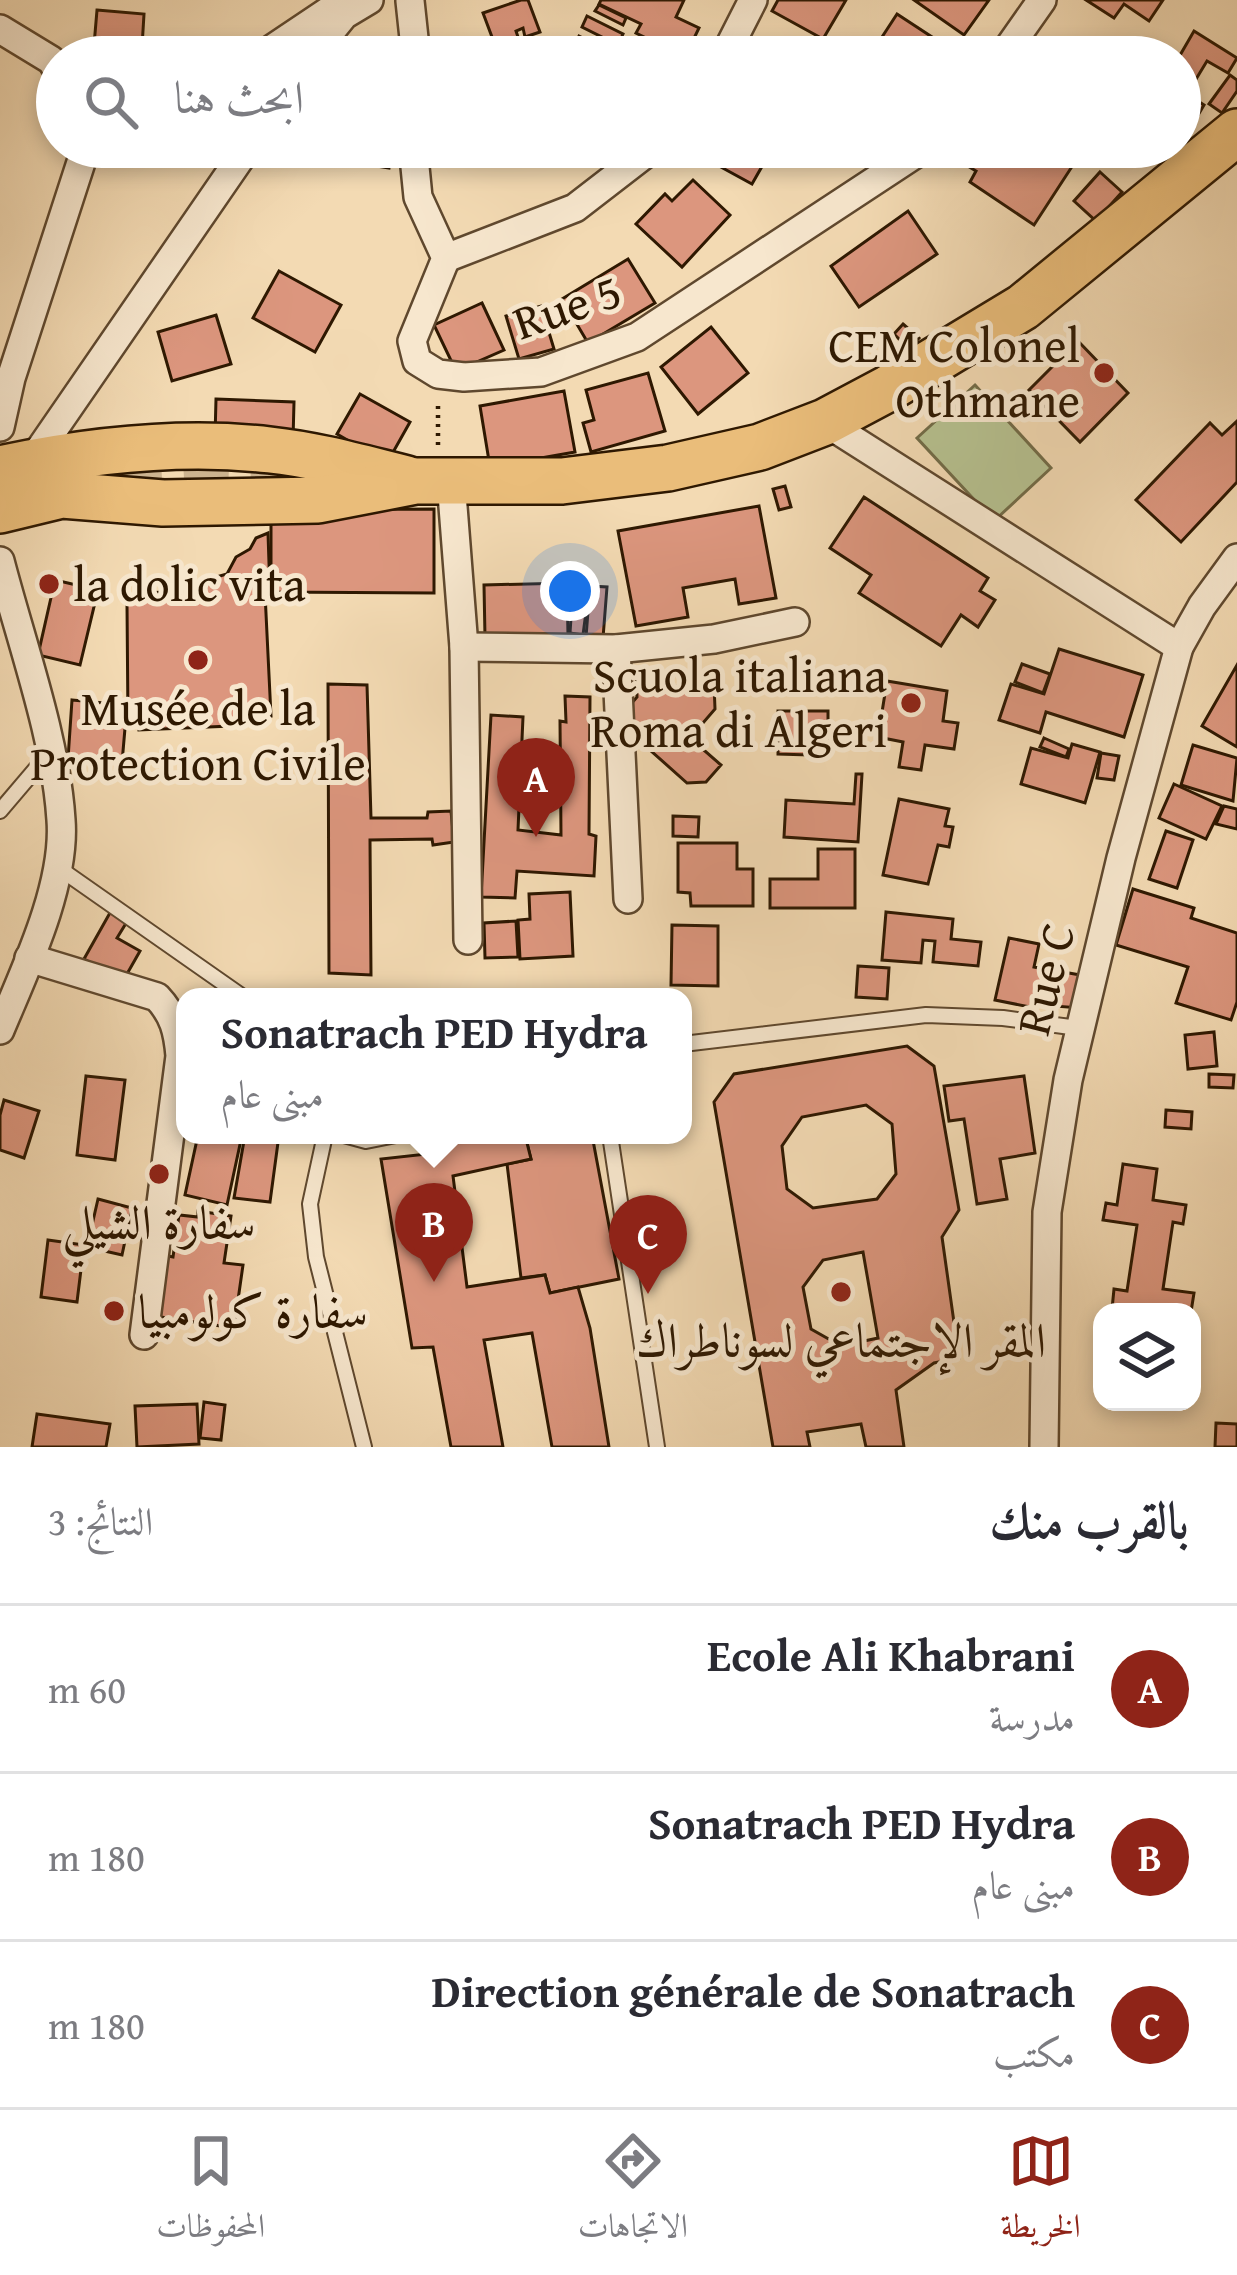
<!DOCTYPE html>
<html lang="ar">
<head>
<meta charset="utf-8">
<style>
  :root { --surface:#fff; --page:#f7f7f7; --text:#2b2b33; --muted:#7c7c81; --line:#e1e1e2; --accent:#8f2418 }
  body { margin:0; font-family:"Gentium Book Plus",Amiri,serif; background:var(--page); color:var(--text); direction:rtl }
  .controls { position:absolute; right:36px; bottom:36px; display:grid; overflow:hidden; border-radius:24px; box-shadow:0 6px 18px #0003 }
  .controls button { width:108px; height:108px; display:grid; place-items:center; padding:0; border:0; border-bottom:3px solid var(--line); background:var(--surface); color:var(--text); font:60px sans-serif }
  .you { position:absolute; left:570px; top:591px; width:42px; height:42px; margin:-30px; border:9px solid #fff; border-radius:50%; background:#1a73e8; box-shadow:0 0 0 18px #1a73e833 }
  .badge { display:grid; place-items:center; width:78px; height:78px; border-radius:50%; background:var(--accent); color:#fff; font-size:39px; font-weight:700 }
  .pin { position:absolute; translate:-50% -99px; filter:drop-shadow(0 3px 6px #0008) }
  .pin::after { content:''; position:absolute; top:63px; width:42px; height:36px; background:inherit; clip-path:polygon(0 0,100% 0,50% 100%) }
  .popup { position:absolute; left:176px; top:988px; width:516px; height:156px; box-sizing:border-box; display:grid; place-content:center; border-radius:24px; background:var(--surface); filter:drop-shadow(0 3px 9px #0005); font-size:39px; white-space:nowrap; color:var(--muted) }
  .popup b { font-size:45px; color:var(--text) }
  .popup::after { content:''; position:absolute; left:50%; top:100%; margin-left:-24px; border:24px solid transparent; border-top-color:var(--surface) }
  .list { margin:0; padding:0; list-style:none }
  h2 { display:flex; justify-content:space-between; align-items:center; height:156px; margin:0; padding:0 48px; font-size:51px }
  h2 small { font-size:39px; font-weight:400; color:var(--muted) }
  .list li { display:grid; grid-template-columns:78px 1fr auto; gap:36px; align-items:center; box-sizing:border-box; height:168px; padding:0 48px; border-top:3px solid var(--line) }
  .list b { display:block; font-size:45px; white-space:nowrap }
  .list p { margin:0; font-size:39px; white-space:nowrap; color:var(--muted) }
  .list em { font-size:39px; font-style:normal; color:var(--muted) }
  .icon { flex:none; width:66px; height:66px; fill:none; stroke:currentColor; stroke-width:2; stroke-linecap:round; stroke-linejoin:round }
  .map { position:relative; flex:none; width:1237px; height:1447px; overflow:hidden; direction:ltr }
  .search { position:absolute; background:var(--surface); box-shadow:0 6px 18px #0003; left:36px; right:36px; top:36px; height:132px; display:flex; align-items:center; gap:30px; box-sizing:border-box; padding:0 42px; border-radius:66px; color:var(--muted); font-size:45px }
  .sheet { height:660px; background:var(--surface) }
  nav { display:flex; justify-content:space-around; align-items:center; box-sizing:border-box; height:168px; border-top:3px solid var(--line); background:var(--surface); font-size:33px; color:var(--muted) }
  nav a { display:grid; justify-items:center; gap:6px }
  nav .on { color:var(--accent) }
  .map>svg:first-child { display:block }
  .green { fill:#b6c190; stroke:#726c48; stroke-width:3 }
  .building { fill:#dc967e; stroke:#2e1801; stroke-width:3; fill-rule:evenodd }
  .lines { fill:none; stroke-linecap:round; stroke-linejoin:round }
  .primary-tunnel { stroke:#ccb38f; stroke-width:45; stroke-dasharray:45 22; stroke-linecap:butt }
  .lane-casing { stroke:#5f482e; stroke-width:18 }
  .street-casing { stroke:#5f482e; stroke-width:32 }
  .primary-casing { stroke:#2e1801; stroke-width:50 }
  .path { stroke:#2e1801; stroke-width:4.5; stroke-dasharray:3 6; stroke-linecap:butt }
  .lane { stroke:#f7e7ce; stroke-width:14 }
  .street { stroke:#f7e7ce; stroke-width:27 }
  .primary { stroke:#eabd7a; stroke-width:45 }
  .poi-dot { fill:#8f2418; stroke:#f7e7ce; stroke-width:4.5 }
  .labels { text-anchor:middle; stroke-width:10; stroke-linejoin:round; paint-order:stroke }
  .street-label { font-size:48px; fill:#2e1801; stroke:#f7e7ce }
  .poi-label { font-size:48px; fill:#2e1801; stroke:#f7e7ce }
</style>
</head>
<body>
<div class="map">
<svg width="1237" height="1447" viewBox="0 0 1237 1447">
  <rect width="100%" height="100%" fill="#f3dab3"/>
  <filter id="stains"><feTurbulence type="fractalNoise" baseFrequency=".00167" numOctaves="4"/><feColorMatrix values="0 0 0 0 .2 0 0 0 0 .09 0 0 0 0 .02 0 0 0 .5 -.17"/></filter>
  <radialGradient id="worn" r=".72"><stop offset=".6" stop-color="#630" stop-opacity="0"/><stop offset="1" stop-color="#630" stop-opacity=".3"/></radialGradient>
  <path class="green" d="M975,385l76,83 -57,53 -77,-83z"/>
  <g class="building">
    <path d="M521,0h7l12,32 -15,5 -2,-9 -7,3 2,6 -23,8 -12,-32z"/>
    <path d="M601,0h83l-8,17 23,11 -14,29 -49,-24 5,-9 -42,-20z"/>
    <path d="M778,0h68l-23,39 -51,-28z"/>
    <path d="M914,0h75l-25,35z"/>
    <path d="M1086,0h77l-14,21 -25,-17 -10,14z"/>
    <path d="M599,5l27,13 -3,7 -28,-14z"/>
    <path d="M97,10l47,4 -2,33 -25,-2 -1,12h-23z"/>
    <path d="M897,14l35,23 -13,20h-50z"/>
    <path d="M587,16l36,18 -5,11 -36,-18z"/>
    <path d="M1194,31l43,27 -9,15 -21,-12 -20,33 17,11 -10,17 -14,-8 -1,-57z"/>
    <path d="M579,36l25,13 -4,8h-31z"/>
    <path d="M624,39l30,14 -1,4h-38z"/>
    <path d="M1230,75l7,5v11l-15,22 -13,-9z"/>
    <path d="M335,147h57l-3,21 -56,-9z"/>
    <path d="M715,147h58l-21,37 -44,-24z"/>
    <path d="M971,147h75l27,18 -39,60 -64,-43 6,-11 -15,-9z"/>
    <path d="M1100,172l22,20 -26,29 -22,-20z"/>
    <path d="M693,180l37,35 -48,52 -46,-43 29,-30 7,7z"/>
    <path d="M908,211l29,43 -78,53 -28,-41z"/>
    <path d="M628,259l27,44 -67,40 -26,-44z"/>
    <path d="M279,271l62,34 -26,47 -62,-34z"/>
    <path d="M482,303l22,47 -48,21 -22,-46z"/>
    <path d="M541,306l13,43 -35,10 -13,-43z"/>
    <path d="M216,315l15,49 -59,17 -14,-49z"/>
    <path d="M903,324l16,14 -10,11 -15,-15z"/>
    <path d="M711,327l37,46 -50,41 -37,-47z"/>
    <path d="M1078,341l50,52 -48,49 -51,-52z"/>
    <path d="M648,373l17,58 -74,21 -8,-29 11,-3 -8,-30z"/>
    <path d="M564,391l11,61 -85,15 -10,-61z"/>
    <path d="M360,394l50,28 -23,41 -50,-29z"/>
    <path d="M216,399l78,3 -1,38 -78,-3z"/>
    <path d="M1237,421v61l-56,60 -45,-42 74,-77 12,12z"/>
    <path d="M785,486l6,21 -12,3 -6,-21z"/>
    <path d="M864,497l124,81 -8,13 15,9 -17,27 -17,-12 -20,31 -82,-53 12,-18 -41,-27z"/>
    <path d="M759,506l17,92 -37,6 -4,-25 -52,9 5,29 -52,9 -18,-95z"/>
    <path d="M434,509v84l-163,-1v-82z"/>
    <path d="M268,533l2,60h-5l6,123 -18,1 1,8 -115,5v-9l-11,1 -1,-118 9,-2v-9l69,-2 4,-12 18,-5 9,-17 14,-8 6,-11z"/>
    <path d="M55,580l43,10 -18,75 -42,-10z"/>
    <path d="M567,583l1,53 -83,1 -1,-52z"/>
    <path d="M590,586l17,1 -4,51 -17,-1z"/>
    <path d="M573,587l16,2 -6,46 -13,-2z"/>
    <path d="M1059,649l84,26 -19,62 -78,-25 -6,21 -41,-13 12,-36 33,10z"/>
    <path d="M1022,664l28,10 -7,19 -28,-11z"/>
    <path d="M1237,665v82l-35,-21z"/>
    <path d="M697,670l17,14 1,25 -25,29 31,27 -15,17 -19,1 -55,-49 -1,-30 6,-7 -1,-24 18,-1v15l29,-1z"/>
    <path d="M887,681l60,10 -4,30 15,2 -4,26 -29,-4 -4,25 -22,-3 4,-25 -25,-5z"/>
    <path d="M328,684l39,1 4,133h56l1,-6 23,-1 3,31 -21,3 -1,-6 -62,1 1,135 -42,-2z"/>
    <path d="M565,696l25,1 -1,137 7,2 -2,40 -77,-5 -2,27 -34,-1 10,-182 32,2 -5,113 43,5 -1,-114 6,1z"/>
    <path d="M72,700l55,5 -5,58 -54,-4z"/>
    <path d="M778,711h50v32h-19v12l-31,-1z"/>
    <path d="M1044,738l25,11 -3,8 -26,-10z"/>
    <path d="M1072,744l28,8 -15,51 -64,-19 10,-36 37,10z"/>
    <path d="M1193,745l44,13 -4,43 -52,-16z"/>
    <path d="M1101,753l18,3 -5,24 -17,-2z"/>
    <path d="M856,774h6l-4,68 -74,-5 2,-37 68,4z"/>
    <path d="M1174,784l48,22 -16,33 -47,-21z"/>
    <path d="M899,799l50,10 -4,17 8,1 -4,20 -11,-2 -10,39 -45,-9z"/>
    <path d="M1224,806l13,3v20l-21,-5z"/>
    <path d="M673,816l26,1 -1,20 -25,-1z"/>
    <path d="M1166,831l27,9 -16,48 -28,-9z"/>
    <path d="M678,843h59v26h16v37h-62l-1,-13 -12,-1z"/>
    <path d="M818,849h37v59h-85v-29h48z"/>
    <path d="M1133,889l61,19 -3,10 46,15v69l-6,18 -55,-17 12,-36 -72,-22z"/>
    <path d="M570,892l3,64 -53,3 -2,-39 12,-1 -1,-25z"/>
    <path d="M111,911l17,9 -11,18 23,13 -17,30 -39,-22z"/>
    <path d="M886,912l67,7 -2,20 30,3 -3,24 -45,-4 2,-21 -12,-1 -2,23 -39,-3z"/>
    <path d="M516,921l2,36 -33,1 -1,-35z"/>
    <path d="M672,925l46,1v60l-47,-1z"/>
    <path d="M1009,938l30,6 -5,23 10,2 -9,39 -40,-8z"/>
    <path d="M858,966l31,2 -2,31 -31,-2z"/>
    <path d="M1046,969l40,7 -6,32 -40,-3z"/>
    <path d="M1214,1032l3,34 -29,3 -3,-34z"/>
    <path d="M907,1046l27,20 25,144 -17,27 17,121 -25,5 -38,27 8,57h-38l-5,-23 -54,8 3,15h-37l-59,-345 20,-28zM866,1105l26,19 4,50 -19,25 -64,9 -26,-19 -5,-43 20,-29zM863,1252l15,86 -37,8 -30,-17 -8,-42 20,-27z"/>
    <path d="M1209,1074l25,1 -1,13 -24,-1z"/>
    <path d="M86,1076l39,4 -10,80 -38,-5z"/>
    <path d="M1024,1076l11,77 -35,6 7,40 -30,5 -13,-85 -15,2 -5,-35z"/>
    <path d="M4,1100l35,11 -15,47 -24,-8v-35z"/>
    <path d="M1166,1110l26,2 -1,17 -26,-2z"/>
    <path d="M198,1135h44l-15,70 -42,-10z"/>
    <path d="M245,1135h34l-9,67 -36,-4z"/>
    <path d="M525,1135h67l27,144 -69,14 -5,-18 -24,3 -14,-114 24,-5z"/>
    <path d="M525,1135l6,24 -78,17 14,111 78,-12 5,18 28,-6 12,41 19,119h-57l-20,-114 -48,7 19,107h-52l-18,-100 -21,1 -31,-189 46,-5 -4,-18 4,-1z"/>
    <path d="M1123,1164l34,5 -4,31 33,5 -3,19 -10,-2 -10,67 31,4 -3,19 -79,-3 2,-20 13,2 10,-66 -34,-5 3,-17 11,2z"/>
    <path d="M98,1199l34,9 -10,47 -35,-8z"/>
    <path d="M198,1211l33,5 -7,47 19,2 -9,63 -80,-12 9,-61 10,2 6,-42 19,2z"/>
    <path d="M48,1240l36,5 -7,57 -36,-5z"/>
    <path d="M204,1402l21,3 -4,35 -21,-2z"/>
    <path d="M197,1404l2,40 -62,3 -2,-41z"/>
    <path d="M37,1414l73,10 -4,23h-74z"/>
    <path d="M1216,1423l21,1v23h-22z"/>
  </g>
  <g class="lines">
    <path class="primary-tunnel" d="M50,482l150,-9 150,5"/>
    <g class="lane-casing">
      <g id="lane">
        <path d="M0,811l51,-60"/>
        <path d="M56,866l187,131"/>
        <path d="M683,1044l243,-29 77,3 75,10"/>
        <path d="M325,1135l-15,69 6,53 48,190"/>
        <path d="M344,1135l22,6 30,-6"/>
        <path d="M610,1135l47,312"/>
      </g>
    </g>
    <g class="street-casing">
      <g id="street">
        <path d="M410,1l6,56"/>
        <path d="M0,29l51,31 6,9"/>
        <path d="M260,57l85,-57"/>
        <path d="M310,57l34,-42 25,-15"/>
        <path d="M724,57l29,-57"/>
        <path d="M1002,57l40,-57"/>
        <path d="M413,147l5,50 28,61 -34,83 5,20 21,13 26,3 77,-5 96,-35 289,-190"/>
        <path d="M446,258l129,-50 79,-61"/>
        <path d="M825,422l354,225"/>
        <path d="M0,427l11,-49 75,-231"/>
        <path d="M29,465l219,-318"/>
        <path d="M451,481l13,166 4,293"/>
        <path d="M0,561c21,81 56,177 61,259 5,65 -36,150 -61,210"/>
        <path d="M464,647l152,2 98,-10 81,-17"/>
        <path d="M616,649l12,250"/>
        <path d="M29,958l128,39c17,18 21,35 23,59l-36,279"/>
        <path d="M1044,1447l3,-235 21,-132 53,-222 58,-211 23,-41 35,-48"/>
      </g>
    </g>
    <g class="primary-casing">
      <g id="primary">
        <path d="M0,469c85,-18 183,-29 270,-19 47,5 92,18 137,29"/>
        <path d="M0,510l62,-15 101,8 155,-3 98,-19h146l106,-13 92,-21 65,-25 64,-34 134,-81 214,-175"/>
      </g>
    </g>
    <path class="path" d="M438,445v-42"/>
    <use href="#lane" class="lane"/>
    <use href="#street" class="street"/>
    <use href="#primary" class="primary"/>
  </g>
  <g class="poi-dot">
    <circle cx="1104" cy="373" r="12"/>
    <circle cx="49" cy="584" r="12"/>
    <circle cx="198" cy="660" r="12"/>
    <circle cx="911" cy="703" r="12"/>
    <circle cx="159" cy="1174" r="12"/>
    <circle cx="841" cy="1292" r="12"/>
    <circle cx="114" cy="1311" r="12"/>
  </g>
  <g class="labels">
    <g class="street-label">
      <text transform="translate(567 306) rotate(-19)" y="17">Rue 5</text>
      <text transform="translate(1045 979) rotate(-76)" y="17">Rue C</text>
    </g>
    <g class="poi-label">
      <text x="1080" y="362" text-anchor="end">CEM Colonel<tspan x="1080" dy="55">Othmane</tspan></text>
      <text x="73" y="601" text-anchor="start">la dolic vita</text>
      <text x="887" y="692" text-anchor="end">Scuola italiana<tspan x="887" dy="55">Roma di Algeri</tspan></text>
      <text x="198" y="725">Musée de la<tspan x="198" dy="55">Protection Civile</tspan></text>
      <text x="159" y="1239">سفارة الشيلي</text>
      <text x="138" y="1328" text-anchor="start">سفارة كولومبيا</text>
      <text x="841" y="1357">المقر الإجتماعي لسوناطراك</text>
    </g>
  </g>
  <rect width="100%" height="100%" filter="url(#stains)"/>
  <rect width="100%" height="100%" fill="url(#worn)"/>
</svg>
<div class="controls">
<button><svg class="icon" aria-label="layers" viewBox="0 0 24 24"><path d="M12 4l9 5-9 5-9-5zM3 14l9 5 9-5"/></svg></button>
</div>
<div class="you"></div>
<div class="pin badge" style="left:536px;top:837px">A</div>
<div class="pin badge" style="left:434px;top:1282px">B</div>
<div class="popup"><b>Sonatrach PED Hydra</b>مبنى عام</div>
<div class="pin badge" style="left:648px;top:1294px">C</div>
<div class="search"><svg class="icon" aria-label="search" viewBox="0 0 24 24"><circle cx="10" cy="10" r="6"/><path d="M15 15l6 6"/></svg>ابحث هنا</div>
</div>
<section class="sheet">
<h2>بالقرب منك<small>النتائج: 3</small></h2>
<ul class="list">
<li><span class="badge">A</span><div><b>Ecole Ali Khabrani</b><p>مدرسة</p></div><em>60 m</em></li>
<li><span class="badge">B</span><div><b>Sonatrach PED Hydra</b><p>مبنى عام</p></div><em>180 m</em></li>
<li><span class="badge">C</span><div><b>Direction générale de Sonatrach</b><p>مكتب</p></div><em>180 m</em></li>
</ul>
</section>
<nav>
<a class="on"><svg class="icon" aria-label="map" viewBox="0 0 24 24"><path d="M3 6l6-2 6 2 6-2v14l-6 2-6-2-6 2zM9 4v14M15 6v14"/></svg>الخريطة</a>
<a><svg class="icon" aria-label="directions" viewBox="0 0 24 24"><path d="M12 3l9 9-9 9-9-9zM9 14v-3h6M13 9l2 2-2 2"/></svg>الاتجاهات</a>
<a><svg class="icon" aria-label="saved" viewBox="0 0 24 24"><path d="M7 4h10v16l-5-4-5 4z"/></svg>المحفوظات</a>
</nav>
</body>
</html>
